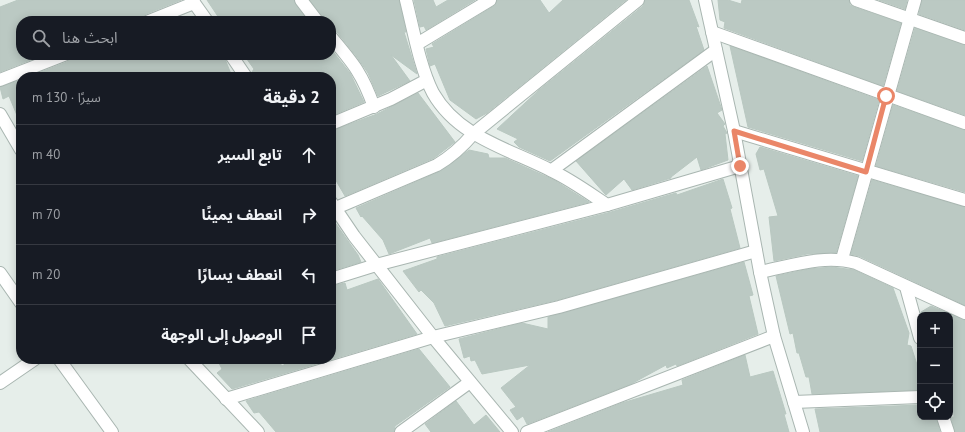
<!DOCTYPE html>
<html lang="ar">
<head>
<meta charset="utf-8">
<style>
  :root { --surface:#171b24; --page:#20242c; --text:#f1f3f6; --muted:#9ea1a6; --line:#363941 }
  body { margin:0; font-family:"PT Sans","Noto Sans Arabic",sans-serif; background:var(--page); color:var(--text); direction:rtl }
  .controls { position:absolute; right:12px; bottom:12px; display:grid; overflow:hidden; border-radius:8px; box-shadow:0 2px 10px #0003 }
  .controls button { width:36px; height:36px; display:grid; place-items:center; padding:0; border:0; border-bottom:1px solid var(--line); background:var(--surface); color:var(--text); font:20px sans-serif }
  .stop { position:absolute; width:12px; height:12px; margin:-9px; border:3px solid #ea8668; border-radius:50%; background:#fff }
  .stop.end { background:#ea8668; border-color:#fff; box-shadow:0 1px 4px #0008 }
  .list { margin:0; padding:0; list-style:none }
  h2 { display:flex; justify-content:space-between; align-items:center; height:52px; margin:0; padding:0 16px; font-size:17px }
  h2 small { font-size:13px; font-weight:400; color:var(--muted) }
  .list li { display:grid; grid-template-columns:26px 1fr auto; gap:12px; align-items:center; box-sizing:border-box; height:60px; padding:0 16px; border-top:1px solid var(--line) }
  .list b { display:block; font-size:15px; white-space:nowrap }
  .list em { font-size:13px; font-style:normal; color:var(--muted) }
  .icon { flex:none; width:22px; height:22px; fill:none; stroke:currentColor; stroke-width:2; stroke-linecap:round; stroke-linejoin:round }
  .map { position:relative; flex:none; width:965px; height:432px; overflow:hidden; direction:ltr }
  .search { position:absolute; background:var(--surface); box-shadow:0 2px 10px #0003; left:16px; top:16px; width:320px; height:44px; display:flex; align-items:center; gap:10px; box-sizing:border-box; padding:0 14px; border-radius:16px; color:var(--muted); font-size:15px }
  .panel { position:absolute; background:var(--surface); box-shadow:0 2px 10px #0003; left:16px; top:72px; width:320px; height:292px; border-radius:16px; direction:rtl }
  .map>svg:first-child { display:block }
  .building { fill:#bbc9c3; stroke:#b9c8c1 }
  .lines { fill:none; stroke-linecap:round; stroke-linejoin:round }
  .minor-casing { stroke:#a9b6b1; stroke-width:14 }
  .minor { stroke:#fff; stroke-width:12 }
  .route { stroke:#ea8668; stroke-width:5 }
</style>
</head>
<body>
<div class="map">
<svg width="965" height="432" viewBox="0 0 965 432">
  <rect width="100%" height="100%" fill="#e6eeea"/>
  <g class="building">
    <path d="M18,0h163l-35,14 -4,7h-121v34h22l-43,17v-65z"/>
    <path d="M207,0h87l14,21h-87z"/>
    <path d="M310,0h89l7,32h-2l13,42 -26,-19 19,26 -32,15 -10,-23 -11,-16 -20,-25 -6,-2v-9h-7z"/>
    <path d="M414,0h19l3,7 12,-7h27l-49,30 -2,-4 -4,1z"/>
    <path d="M497,0h43l9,13 14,-13h63l-139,113 -11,6 -26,-19 -15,-36 -5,2 -4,-17 8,-2 -2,-3 62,-38z"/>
    <path d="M645,0h44l10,27 -3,-1 8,24 -154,111 -31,-14 -5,-5 4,-3 -21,-10 42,-39 104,-84z"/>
    <path d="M718,0h10l13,4 1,-4h107l1,5 4,2 47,16 -18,63 -159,-58 1,-6 -5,-2z"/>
    <path d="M879,0h28l-2,9z"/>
    <path d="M922,0h43v30l-46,-16z"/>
    <path d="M915,28l50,17v70l-68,-24z"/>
    <path d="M730,46l149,54 -17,61 -114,-34z"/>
    <path d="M331,49l19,24 14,29 -33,14v-39h-78l-1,-5 2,-3 -10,-14h87z"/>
    <path d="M71,55h147l3,5 4,-1 6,15 -5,3h-198l39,-15z"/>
    <path d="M707,66l15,44 -5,3 8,11 -2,2 4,7 -2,1 3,26 -27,10 -4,-13 -26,20v1l-39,12 -8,-11 -18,16 -1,-1 -29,-33z"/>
    <path d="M21,80v45l-12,-29 -6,3 -3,-12z"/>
    <path d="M418,93l37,49 -21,16 -89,38 -14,-24v-41l46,-17z"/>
    <path d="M893,105l72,25v62l-89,-26z"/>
    <path d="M760,147l98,29 -22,77 -29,1 -33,7 -5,-44 9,-1 -14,-47 -4,1 -4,-16z"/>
    <path d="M469,150l19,4 1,4h16l49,22 35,22 -157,41 -2,-5 -41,16 -6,-14 -21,-24 -1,1 -5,-9 85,-37z"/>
    <path d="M723,179l9,29 -2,1 10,39 -183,52 -112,26 -11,-23 -13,-13 -2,2 -16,-21 34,-12v-2l174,-45 65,-19 1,2z"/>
    <path d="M872,180l93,27v98l-106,-49 -8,-2z"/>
    <path d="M331,217l27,38 3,7 -30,9z"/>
    <path d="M744,262l9,33 -4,1 9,38 -81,32 -1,-2 -9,4 -1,-3 -35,19 -104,40 -4,-8 -6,4 -7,-10 6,-3 -15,-19 29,-23 -48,9 -7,-14 -4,1 -1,-5 -6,2 -5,-19 63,-16 26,6v-12z"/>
    <path d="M832,267l22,3 39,18 16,45 -2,12 4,1 9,28v16l-108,4 -3,-17h-3l-7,-24h-2l-4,-20 -3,1 -14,-58 33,-7z"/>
    <path d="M378,279l39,55 -185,55 -15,-16 5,-4 -5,-10h60l5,7 12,-7h37v-73l14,-3 2,7z"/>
    <path d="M931,306l34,14v112h-10l-4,-15h3l-2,-29h-2v-73h-29v-3z"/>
    <path d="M419,349l31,38 -55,39 -1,6h-118l-17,-20 -5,1 -8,-12z"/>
    <path d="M745,355l5,22 23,-6 13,43h-2l5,18h-241l74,-29 61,-18 -1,-5z"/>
    <path d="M456,401l18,24 12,-10 14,17h-69l-6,-8z"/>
    <path d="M920,405v12h16l4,15h-120l-5,-23z"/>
  </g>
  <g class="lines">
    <g class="minor-casing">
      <g id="minor">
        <path d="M192,0l15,21"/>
        <path d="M301,0l16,21"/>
        <path d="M406,0c7,28 14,68 27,93 25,44 76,56 117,77 20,9 39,23 57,35"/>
        <path d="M705,0l29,131 26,141 14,64 29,96"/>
        <path d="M856,0l109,38"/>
        <path d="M149,21l45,-18"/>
        <path d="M712,32l253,91"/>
        <path d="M331,37c22,26 31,36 43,70"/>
        <path d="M417,44l73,-44"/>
        <path d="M231,55l15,22"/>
        <path d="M0,80l64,-25"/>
        <path d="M0,114l21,36"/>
        <path d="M331,124l60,-25 36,-19"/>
        <path d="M734,131l231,69"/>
        <path d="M552,170l164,-120"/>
        <path d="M331,202l23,34 79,101 79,95"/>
        <path d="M331,210l106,-45c15,-9 25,-18 36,-31l165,-134"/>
        <path d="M842,259l73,-259"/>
        <path d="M760,272c31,-6 64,-18 96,-9l109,50"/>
        <path d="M0,273l21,30"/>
        <path d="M331,279l45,-14 231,-60 133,-39"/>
        <path d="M906,287l14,51"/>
        <path d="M59,359l53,73"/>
        <path d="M189,359l69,73"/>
        <path d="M0,383l35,-24"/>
        <path d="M226,399l207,-62 126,-30 197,-56"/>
        <path d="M794,402l126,-5"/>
        <path d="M943,417l5,15"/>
        <path d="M401,432l69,-50"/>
        <path d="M527,432l247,-96"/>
      </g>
    </g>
    <use href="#minor" class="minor"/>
  </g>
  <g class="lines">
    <path class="route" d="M740,166l-6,-35 132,41 20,-76"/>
  </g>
</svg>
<div class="controls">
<button>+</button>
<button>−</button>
<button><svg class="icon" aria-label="locate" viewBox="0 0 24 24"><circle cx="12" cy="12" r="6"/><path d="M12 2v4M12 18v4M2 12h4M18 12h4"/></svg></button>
</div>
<div class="stop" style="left:886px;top:96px"></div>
<div class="stop end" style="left:740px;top:166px"></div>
<div class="search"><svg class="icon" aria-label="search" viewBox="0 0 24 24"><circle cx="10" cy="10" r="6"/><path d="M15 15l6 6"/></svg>ابحث هنا</div>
<section class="panel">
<h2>2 دقيقة<small>سيرًا · 130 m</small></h2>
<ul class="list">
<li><svg class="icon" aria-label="ahead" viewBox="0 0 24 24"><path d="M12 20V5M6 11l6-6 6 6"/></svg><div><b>تابع السير</b></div><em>40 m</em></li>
<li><svg class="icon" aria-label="right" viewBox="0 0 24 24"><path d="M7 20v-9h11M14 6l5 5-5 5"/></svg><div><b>انعطف يمينًا</b></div><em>70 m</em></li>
<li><svg class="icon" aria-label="left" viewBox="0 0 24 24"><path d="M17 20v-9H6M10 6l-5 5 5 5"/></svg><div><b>انعطف يسارًا</b></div><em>20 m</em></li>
<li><svg class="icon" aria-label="arrive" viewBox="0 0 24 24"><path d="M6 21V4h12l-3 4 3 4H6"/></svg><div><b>الوصول إلى الوجهة</b></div></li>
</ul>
</section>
</div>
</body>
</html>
